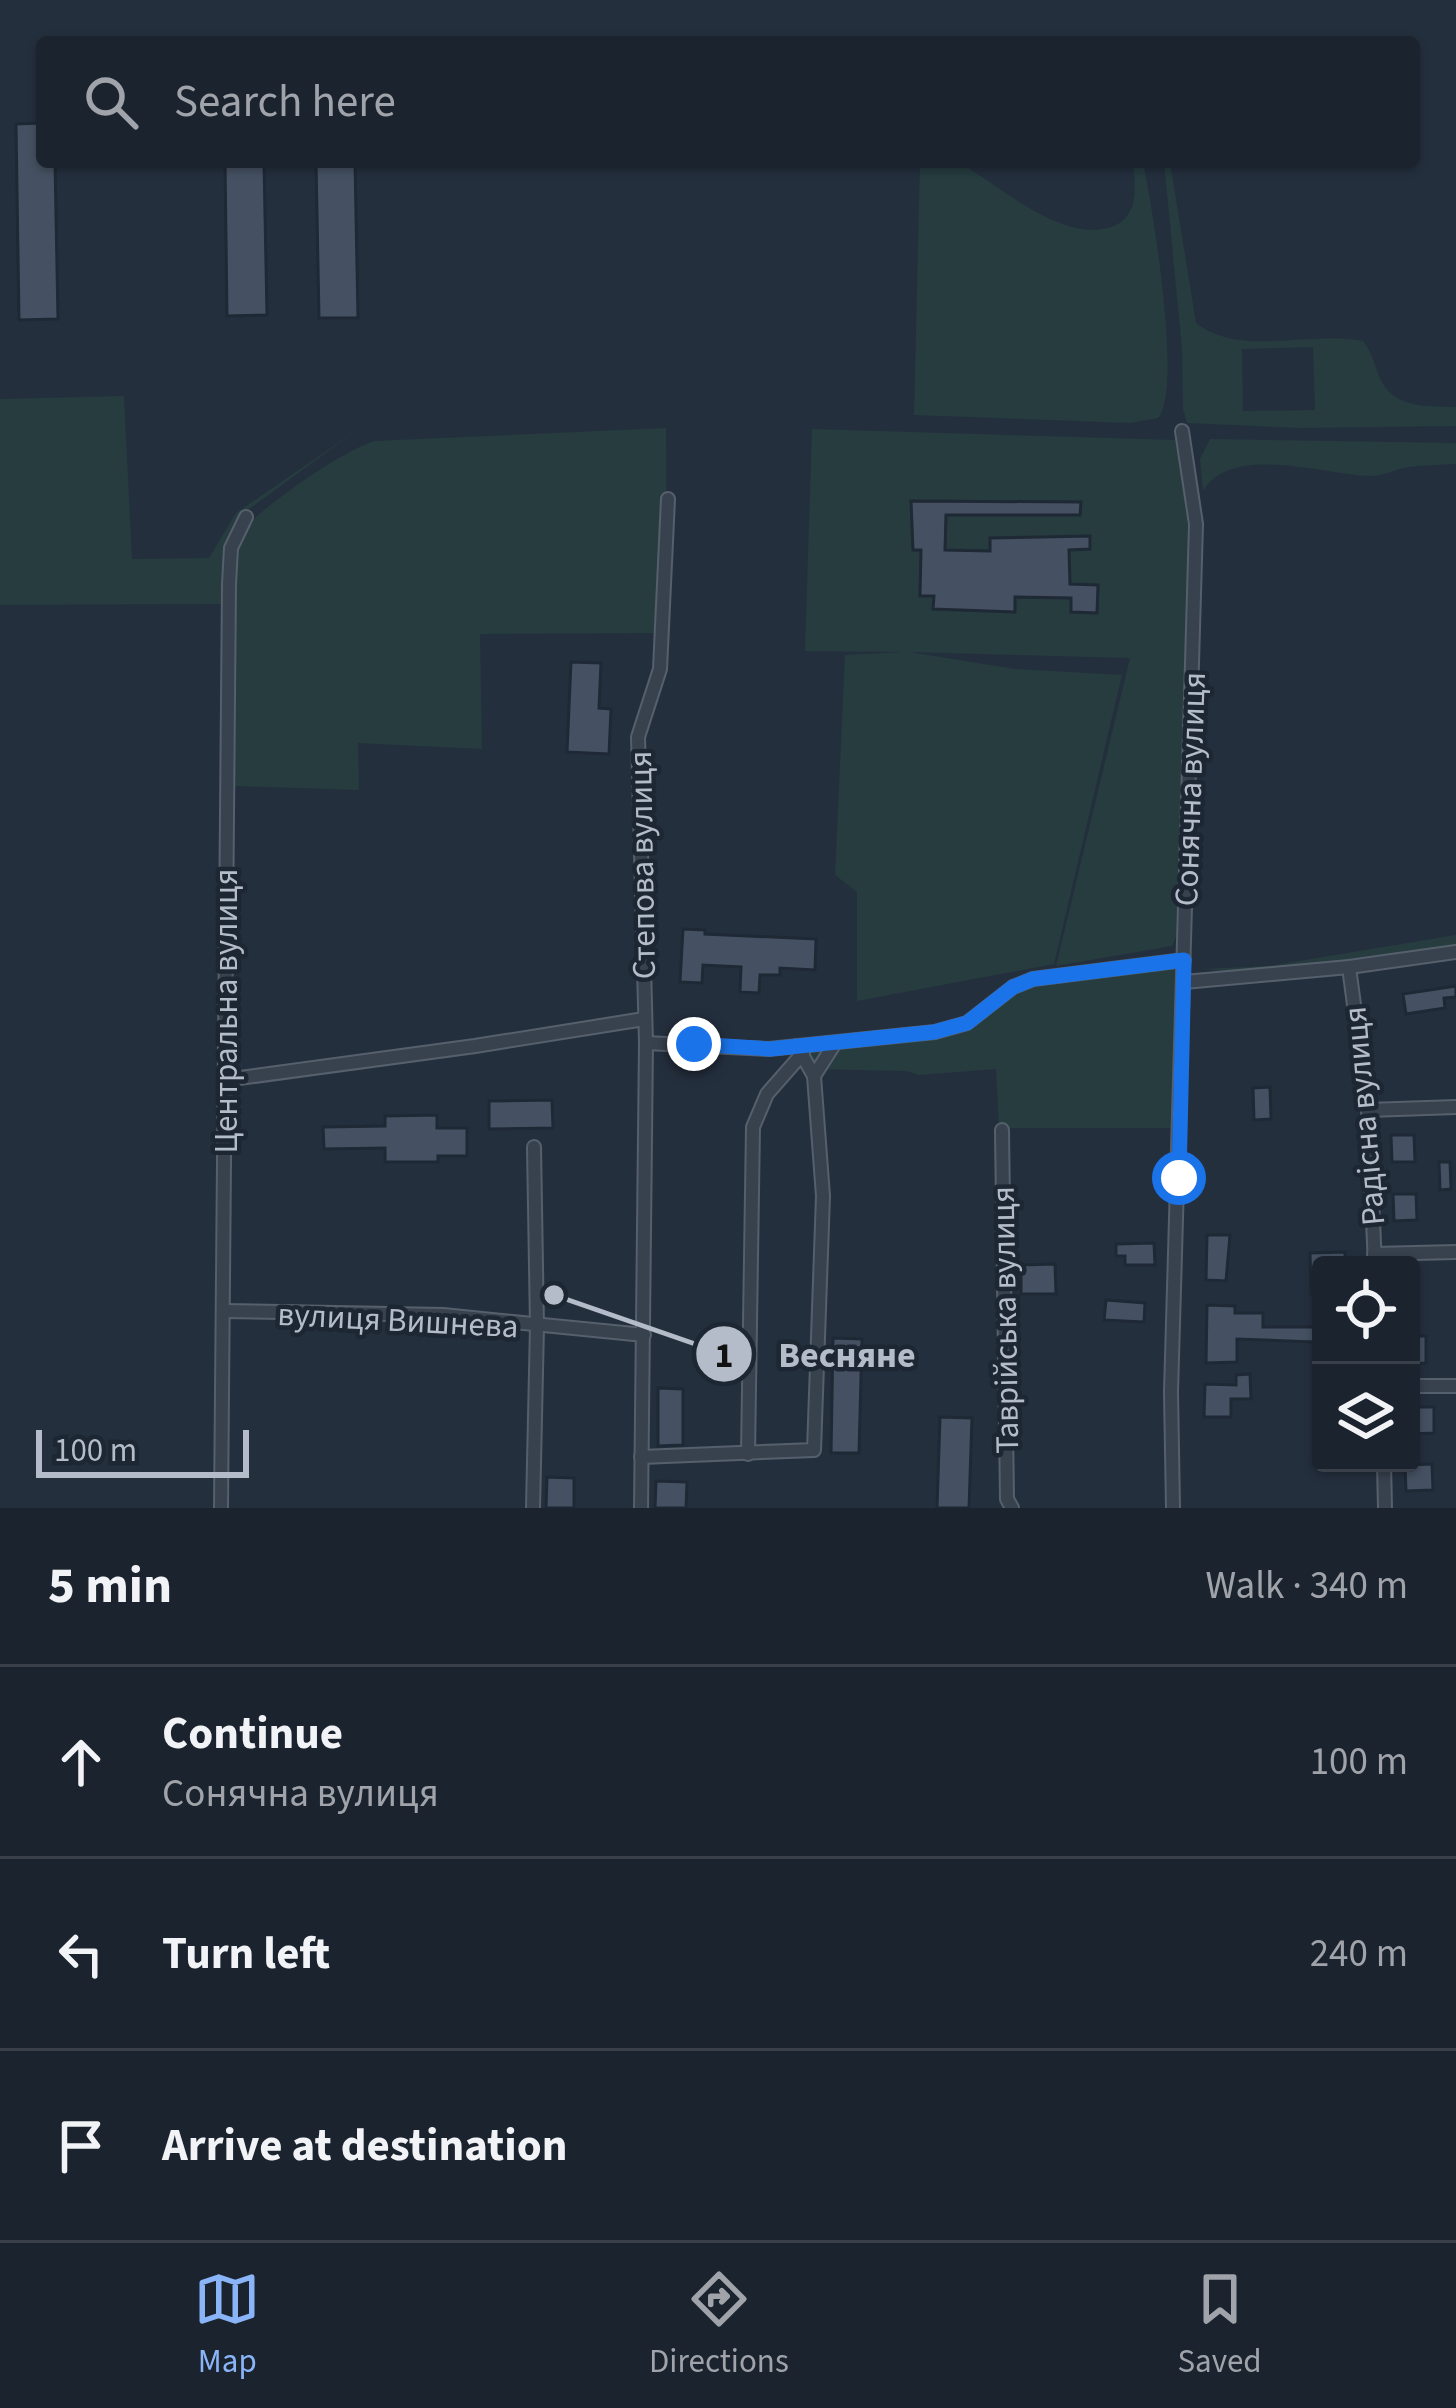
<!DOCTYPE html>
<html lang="en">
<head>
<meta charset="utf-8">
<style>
  :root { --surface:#1b232e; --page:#242b36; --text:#f1f3f6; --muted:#a0a4aa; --line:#39404a; --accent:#8ab4f8 }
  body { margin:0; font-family:"Source Sans 3",sans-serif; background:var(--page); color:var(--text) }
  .controls { position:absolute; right:36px; bottom:36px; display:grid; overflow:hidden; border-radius:12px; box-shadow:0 3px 9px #0004 }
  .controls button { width:108px; height:108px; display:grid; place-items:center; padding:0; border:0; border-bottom:3px solid var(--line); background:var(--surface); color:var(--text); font:60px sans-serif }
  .scale { position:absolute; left:36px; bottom:30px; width:213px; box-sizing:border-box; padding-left:12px; border:6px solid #b4bcc9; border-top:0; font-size:33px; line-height:42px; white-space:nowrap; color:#b4bcc9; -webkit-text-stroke:9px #1d2633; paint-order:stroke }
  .stop { position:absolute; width:36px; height:36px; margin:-27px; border:9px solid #1a73e8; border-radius:50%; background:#fff }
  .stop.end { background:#1a73e8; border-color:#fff; box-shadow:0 3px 12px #0008 }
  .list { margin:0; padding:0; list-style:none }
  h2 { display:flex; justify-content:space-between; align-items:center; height:156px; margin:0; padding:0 48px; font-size:51px }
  h2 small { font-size:39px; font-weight:400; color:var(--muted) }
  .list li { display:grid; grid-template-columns:78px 1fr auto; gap:36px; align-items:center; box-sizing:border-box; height:192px; padding:0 48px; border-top:3px solid var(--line) }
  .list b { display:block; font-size:45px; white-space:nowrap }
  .list p { margin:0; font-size:39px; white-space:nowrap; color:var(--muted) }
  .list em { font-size:39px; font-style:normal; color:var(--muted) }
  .icon { flex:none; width:66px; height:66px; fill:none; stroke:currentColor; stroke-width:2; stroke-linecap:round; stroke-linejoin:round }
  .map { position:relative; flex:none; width:1456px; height:1508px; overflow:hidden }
  .search { position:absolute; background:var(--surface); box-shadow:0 3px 9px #0004; left:36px; right:36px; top:36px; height:132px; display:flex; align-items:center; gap:30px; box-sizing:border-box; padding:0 42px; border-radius:12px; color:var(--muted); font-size:45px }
  .sheet { height:732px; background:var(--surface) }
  nav { display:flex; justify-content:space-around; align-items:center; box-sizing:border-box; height:168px; border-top:3px solid var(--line); background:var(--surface); font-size:33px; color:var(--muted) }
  nav a { display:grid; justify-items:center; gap:6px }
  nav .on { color:var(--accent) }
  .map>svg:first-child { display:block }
  .green { fill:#263c3f; fill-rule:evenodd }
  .building { fill:#455162; stroke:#1f2835; stroke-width:3 }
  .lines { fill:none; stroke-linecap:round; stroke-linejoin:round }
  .minor-casing { stroke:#565f6c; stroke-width:16 }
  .minor { stroke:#38414e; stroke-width:12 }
  .route { stroke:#1a73e8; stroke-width:15 }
  .labels { text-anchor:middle; stroke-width:9; stroke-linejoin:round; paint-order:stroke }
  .street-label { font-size:33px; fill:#b4bcc9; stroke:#1d2633 }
  .leader { fill:none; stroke:#b4bcc9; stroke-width:4.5 }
  .callout-dot { fill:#b4bcc9; stroke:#1d2633; stroke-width:4.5 }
  .mark-label { font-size:36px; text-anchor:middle; font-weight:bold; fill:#111 }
  .callout-label { font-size:36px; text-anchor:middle; font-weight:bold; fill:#b4bcc9; stroke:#1d2633; stroke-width:9; stroke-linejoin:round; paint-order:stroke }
</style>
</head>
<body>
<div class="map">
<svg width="1456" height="1508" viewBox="0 0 1456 1508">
  <rect width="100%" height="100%" fill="#242f3e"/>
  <g class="green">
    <path d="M920,162c11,0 27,-3 38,0 7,2 17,11 24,15 34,22 86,64 129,50 29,-9 24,-41 22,-65h10c9,42 40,228 15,256l-28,5 -216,-8z"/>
    <path d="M1164,162h6l26,161c45,35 114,7 167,18 9,11 11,22 16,35 13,33 48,30 77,31v19l-156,2 -113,-5 -4,-14 -1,-60zM1313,347l2,63 -72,1 -1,-62z"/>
    <path d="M124,396l8,163 77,-1 27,-45 121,-83 -116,85 -16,32 -4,57 -221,1v-206z"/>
    <path d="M666,428l1,205 -187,1 2,115 -124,-6 1,47 -124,-4v-221c2,-15 6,-33 17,-44 23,-23 94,-72 123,-80z"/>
    <path d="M812,429l366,11 10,74 -2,277 -7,139 -7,16 -116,20 74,-308 -221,-6 106,17 107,6 -68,289 -197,37v-109l-22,-17 10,-220 57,-3 -97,-1z"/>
    <path d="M1210,439l246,4v21c-16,1 -32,1 -47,3 -12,2 -24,8 -37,9 -45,0 -140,-34 -169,15l-3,-32z"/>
    <path d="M1456,935v14l-218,23 -36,-3 67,-3z"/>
    <path d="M1175,965l3,10 -3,153h-176l-3,-59 -77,6 -13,-4 -98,-2 -4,-18 151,-21 68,-46z"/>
  </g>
  <g class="building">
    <path d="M42,123v39h13l3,157 -39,1 -3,-196z"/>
    <path d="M225,162h39l3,153 -40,1z"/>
    <path d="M316,162h39l3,156h-39z"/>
    <path d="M911,501l170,1 -1,13h-134l-1,35 45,1v-13l100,-2v13l-21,1 1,34 28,1 -1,28 -26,-1v-14l-56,-1v15l-82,-3 1,-13h-14l1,-46h-8z"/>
    <path d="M571,662l30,1 -2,45 12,1 -2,45 -42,-2z"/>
    <path d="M683,929l22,1v4l111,5 -1,31 -35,-2v7h-20l-1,18 -19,-1 1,-25 -38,-2 -1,18 -22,-1z"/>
    <path d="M1456,986v11l-12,1 1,10 -39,6 -3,-20z"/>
    <path d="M1270,1087l1,32 -17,1 -1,-32z"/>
    <path d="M552,1100l1,28 -64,1v-28z"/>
    <path d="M437,1115v13h30v28h-29v6h-53v-14l-61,1 -1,-22 62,-1v-10z"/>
    <path d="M1391,1135h23l1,27h-23z"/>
    <path d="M1439,1162h11l1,27 -11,1z"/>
    <path d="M1393,1194h23l1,26 -23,1z"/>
    <path d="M1207,1235h23l-4,46 -20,-1z"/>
    <path d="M1154,1243l1,22h-30v-9h-9v-12z"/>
    <path d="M1345,1252v13h-24v29h-10l-1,-41z"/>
    <path d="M1055,1264l1,30h-35v-29z"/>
    <path d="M1106,1300l39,3 -1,19 -40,-2z"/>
    <path d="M1207,1305l28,1v7h28v14h51v15l-77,-3v23l-31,1z"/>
    <path d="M1411,1336h15v27l-15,1z"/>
    <path d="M833,1338l29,1 -3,114h-28z"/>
    <path d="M1250,1374l1,25h-20v18h-27l1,-33 31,1v-10z"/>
    <path d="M658,1388l25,1v56l-25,1z"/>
    <path d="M1411,1407h23v26l-23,1z"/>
    <path d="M940,1417l32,1 -3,90h-32z"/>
    <path d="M1432,1464l1,26 -27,1 -1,-26z"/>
    <path d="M547,1477l27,1v30h-28z"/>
    <path d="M656,1481l31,1 -1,26h-31z"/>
  </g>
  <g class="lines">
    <g class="minor-casing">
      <g id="minor">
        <path d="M1349,967l19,143 7,155"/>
        <path d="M1184,982l165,-15 107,-15"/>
        <path d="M646,1043l123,6 166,-17 32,-9 46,-36 20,-8 151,-19"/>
        <path d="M814,1076l21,-33"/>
        <path d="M225,1080l250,-34 169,-27"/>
        <path d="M1368,1110l88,-3"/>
        <path d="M1002,1130l5,369 5,9"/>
        <path d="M1374,1254l82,-2"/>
        <path d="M223,1311l220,4 201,20"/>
        <path d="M1411,1386h45"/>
        <path d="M748,1454l5,-327 14,-33 36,-41"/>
        <path d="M641,1457l173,-7 9,-254 -9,-120 -17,-30"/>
        <path d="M1384,1463l1,45"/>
        <path d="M221,1508l8,-924 2,-36 15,-31"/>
        <path d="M533,1508l4,-182 -3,-179"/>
        <path d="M641,1508l5,-465 -8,-306 22,-68 8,-170"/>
        <path d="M1173,1508l-2,-116 25,-868 -14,-93"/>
      </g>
    </g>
    <use href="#minor" class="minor"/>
  </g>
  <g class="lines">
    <path class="route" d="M694,1044l76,5 164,-17 33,-9 46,-36 20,-8 151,-19 -5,218"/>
  </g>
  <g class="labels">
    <g class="street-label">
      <text transform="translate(1189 789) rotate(-88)" y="12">Сонячна вулиця</text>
      <text transform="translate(641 865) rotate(-91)" y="12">Степова вулиця</text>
      <text transform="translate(225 1011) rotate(-90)" y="12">Центральна вулиця</text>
      <text transform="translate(1363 1116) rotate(-95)" y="12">Радісна вулиця</text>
      <text transform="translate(398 1319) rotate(3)" y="12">вулиця Вишнева</text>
      <text transform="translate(1004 1320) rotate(-91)" y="12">Таврійська вулиця</text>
    </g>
  </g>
  <path class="leader" d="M554 1295L724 1354"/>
  <g class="callout-dot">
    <circle cx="554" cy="1295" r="12"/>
    <circle cx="724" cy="1354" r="30"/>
  </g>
  <g class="mark-label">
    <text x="724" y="1367">1</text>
  </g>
  <g class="callout-label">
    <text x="847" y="1367">Весняне</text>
  </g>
</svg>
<div class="controls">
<button><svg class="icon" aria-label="locate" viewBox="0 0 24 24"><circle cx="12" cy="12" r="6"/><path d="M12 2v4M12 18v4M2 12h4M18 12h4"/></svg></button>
<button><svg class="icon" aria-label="layers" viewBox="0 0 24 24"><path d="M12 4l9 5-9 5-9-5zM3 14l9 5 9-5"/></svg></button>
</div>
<div class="scale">100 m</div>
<div class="stop" style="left:1179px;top:1178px"></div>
<div class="stop end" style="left:694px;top:1044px"></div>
<div class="search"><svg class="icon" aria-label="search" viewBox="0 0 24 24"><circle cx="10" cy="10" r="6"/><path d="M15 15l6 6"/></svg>Search here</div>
</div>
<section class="sheet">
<h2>5 min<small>Walk · 340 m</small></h2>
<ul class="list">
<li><svg class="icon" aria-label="ahead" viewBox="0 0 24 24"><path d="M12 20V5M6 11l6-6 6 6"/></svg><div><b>Continue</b><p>Сонячна вулиця</p></div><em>100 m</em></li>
<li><svg class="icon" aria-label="left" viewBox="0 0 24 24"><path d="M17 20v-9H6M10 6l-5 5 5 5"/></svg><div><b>Turn left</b></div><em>240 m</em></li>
<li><svg class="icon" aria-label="arrive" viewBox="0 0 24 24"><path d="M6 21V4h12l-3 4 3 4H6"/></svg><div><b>Arrive at destination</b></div></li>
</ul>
</section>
<nav>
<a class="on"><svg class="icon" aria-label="map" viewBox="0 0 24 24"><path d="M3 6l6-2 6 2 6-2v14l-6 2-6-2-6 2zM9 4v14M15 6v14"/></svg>Map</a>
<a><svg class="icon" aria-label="directions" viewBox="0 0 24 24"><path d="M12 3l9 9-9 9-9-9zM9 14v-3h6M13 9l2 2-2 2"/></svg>Directions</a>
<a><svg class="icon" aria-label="saved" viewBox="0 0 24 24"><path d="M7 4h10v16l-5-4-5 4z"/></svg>Saved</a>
</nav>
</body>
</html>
